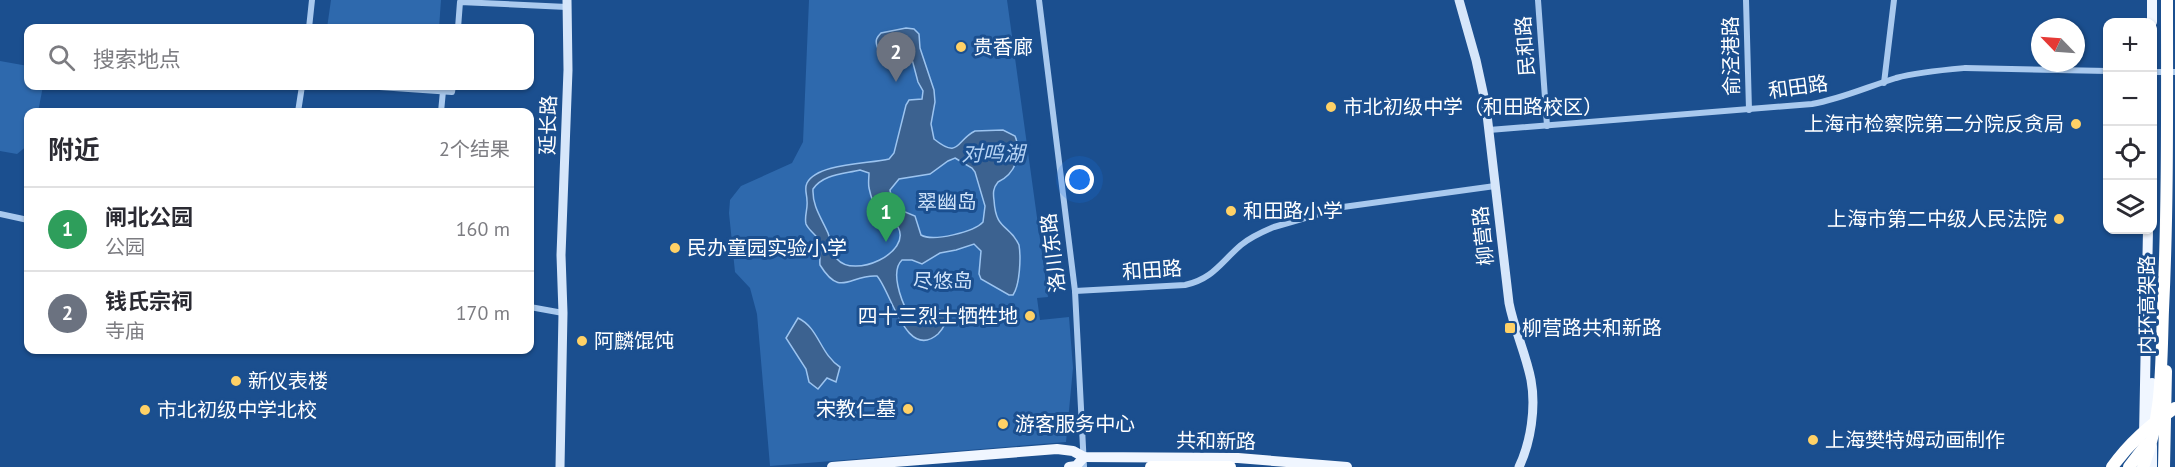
<!DOCTYPE html>
<html lang="zh">
<head>
<meta charset="utf-8">
<style>
  :root { --surface:#fff; --page:#f2f2f3; --text:#2b2b33; --muted:#7c7c81; --line:#e1e1e2; --accent:#8a764a }
  body { margin:0; font-family:"PT Sans","Noto Sans SC",sans-serif; background:var(--page); color:var(--text) }
  .controls { position:absolute; right:18px; top:18px; display:grid; overflow:hidden; border-radius:12px; box-shadow:0 2px 4px #0004 }
  .controls button { width:54px; height:54px; display:grid; place-items:center; padding:0; border:0; border-bottom:2px solid var(--line); background:var(--surface); color:var(--text); font:30px sans-serif }
  .compass { position:absolute; left:2031px; top:18px; width:54px; height:54px; border-radius:50%; background:var(--surface); box-shadow:0 2px 4px #0004; rotate:295deg }
  .you { position:absolute; left:1080px; top:180px; width:21px; height:21px; margin:-15px; border:4px solid #fff; border-radius:50%; background:#1a73e8; box-shadow:0 0 0 9px #1a73e833 }
  .badge { display:grid; place-items:center; width:39px; height:39px; border-radius:50%; background:var(--accent); color:#fff; font-size:20px; font-weight:700 }
  .pin { position:absolute; translate:-50% -50px; filter:drop-shadow(0 2px 3px #0008) }
  .pin::after { content:''; position:absolute; top:32px; width:21px; height:18px; background:inherit; clip-path:polygon(0 0,100% 0,50% 100%) }
  .list { margin:0; padding:0; list-style:none }
  h2 { display:flex; justify-content:space-between; align-items:center; height:78px; margin:0; padding:0 24px; font-size:26px }
  h2 small { font-size:20px; font-weight:400; color:var(--muted) }
  .list li { display:grid; grid-template-columns:39px 1fr auto; gap:18px; align-items:center; box-sizing:border-box; height:84px; padding:0 24px; border-top:2px solid var(--line) }
  .list b { display:block; font-size:22px; white-space:nowrap }
  .list p { margin:0; font-size:20px; white-space:nowrap; color:var(--muted) }
  .list em { font-size:20px; font-style:normal; color:var(--muted) }
  .icon { flex:none; width:33px; height:33px; fill:none; stroke:currentColor; stroke-width:2; stroke-linecap:round; stroke-linejoin:round }
  .map { position:relative; flex:none; width:2175px; height:467px; overflow:hidden }
  .search { position:absolute; background:var(--surface); box-shadow:0 2px 4px #0004; left:24px; top:24px; width:510px; height:66px; display:flex; align-items:center; gap:15px; box-sizing:border-box; padding:0 21px; border-radius:12px; color:var(--muted); font-size:22px }
  .panel { position:absolute; background:var(--surface); box-shadow:0 2px 4px #0004; left:24px; top:108px; width:510px; height:246px; border-radius:12px }
  .map>svg:first-child { display:block }
  .green { fill:#2e69ad }
  .water { fill:#3c6290; stroke:#9cc4f0; stroke-width:1.5; fill-rule:evenodd }
  .lines { fill:none; stroke-linecap:round; stroke-linejoin:round }
  .street { stroke:#a9c9ee; stroke-width:6 }
  .secondary { stroke:#d6e6fa; stroke-width:9 }
  .primary { stroke:#f0f6ff; stroke-width:10 }
  .highway { stroke:#fff; stroke-width:12 }
  .highway-bridge { stroke:#fff; stroke-width:12 }
  .poi-dot { fill:#ffd166; stroke:#1b4f8f; stroke-width:2 }
  .labels { text-anchor:middle; stroke-width:6; stroke-linejoin:round; paint-order:stroke }
  .street-label { font-size:20px; fill:#fff; stroke:#1b4f8f }
  .poi-label { font-size:20px; fill:#fff; stroke:#1b4f8f; text-anchor:start }
  .park-label { font-size:20px; fill:#cfe3fa; stroke:#1b4f8f }
  .water-label { font-size:21px; font-style:italic; fill:#b5d3f5; stroke:#1b4f8f }
</style>
</head>
<body>
<div class="map">
<svg width="2175" height="467" viewBox="0 0 2175 467">
  <rect width="100%" height="100%" fill="#1b4f8f"/>
  <g class="green">
    <path d="M331,0h110l-2,28h-112z"/>
    <path d="M809,0h198l41,297 -11,1 3,22 29,-3 4,51 -7,74 -296,24 -13,-152 -7,-26 -15,-16 -6,-59 1,-13 11,-14 51,-23 11,-21z"/>
    <path d="M0,61l28,5v20h15l-5,26h-10v33l-11,9 -17,-3z"/>
  </g>
  <g class="water">
    <path d="M906,28l8,1 5,5 1,14 14,42 1,12 -4,22 3,15c26,21 22,1 41,-8l28,-1 12,6c8,18 0,38 -17,46 -5,6 -5,11 -4,18 2,32 15,23 25,45 2,12 1,40 -6,50h-4l-28,-16 -2,-5 2,-23 -7,-7 -18,6 -16,3 -18,11 -10,-4h-10c-12,11 -1,40 6,53l11,3 19,-7 8,4c1,8 -2,15 -8,21 -32,28 -47,-43 -61,-58 -27,-2 -36,23 -57,-11 -1,-7 2,-15 0,-23 -3,-7 -11,-11 -14,-18 -2,-7 2,-15 1,-23 0,-7 -3,-12 0,-18 10,-20 62,-19 82,-24l5,-6 12,-48 3,-5 13,-1 1,-8 -5,-9 -9,-34c-10,2 -28,17 -32,-2 -2,-6 0,-9 4,-13zM955,158l17,10 3,4 10,34 -2,16c-9,10 -50,20 -62,13l-6,-19 -22,-9 -3,-17 9,-11 31,-5 18,-13zM860,170l9,3c0,5 -1,9 0,15 4,19 11,31 29,39 14,26 -44,52 -61,32 -5,-6 -6,-18 -9,-26 -6,-14 -16,-27 -15,-44 10,-15 31,-15 47,-19z"/>
    <path d="M798,318c21,10 22,36 42,49l-4,15 -9,-4 -9,11 -9,-7 -3,-13 -20,-31z"/>
  </g>
  <g class="lines">
    <g class="street">
      <path d="M1039,0l36,291 9,176"/>
      <path d="M1538,0l9,126"/>
      <path d="M1746,0l3,110"/>
      <path d="M309,28l3,-28"/>
      <path d="M458,28l2,-26 107,5"/>
      <path d="M2152,72h23"/>
      <path d="M1884,83l10,-83"/>
      <path d="M365,86l87,6 1,-6"/>
      <path d="M298,112l4,-26"/>
      <path d="M441,112l2,-21"/>
      <path d="M1489,130l323,-26c29,-5 55,-17 84,-26 22,-6 46,-8 69,-10l143,3"/>
      <path d="M0,214l28,6"/>
      <path d="M1075,291l110,-6c28,-6 36,-23 56,-40 10,-8 21,-13 33,-18l69,-20 152,-21"/>
      <path d="M530,307l33,6"/>
    </g>
    <g class="secondary">
      <path d="M1459,0l17,60 10,46 23,197c5,26 17,51 22,77 5,27 0,62 -12,87"/>
      <path d="M560,467l3,-154 -2,-58 7,-185 -1,-70"/>
    </g>
    <g class="primary">
      <path d="M2152,22v-22"/>
      <path d="M2152,169v2"/>
      <path d="M2152,383v35"/>
      <path d="M2144,436l4,-206"/>
      <path d="M2152,446v21"/>
      <path d="M832,467l225,-18 16,2 11,6 154,1 109,9"/>
      <path d="M1069,467l7,-1 8,-9"/>
    </g>
    <g class="highway">
      <path d="M1151,467h79"/>
      <path d="M2164,467l2,-96"/>
    </g>
    <g class="highway-bridge">
      <path d="M2112,467c18,-25 37,-42 63,-59"/>
      <path d="M2129,467l17,-22"/>
      <path d="M2143,467c20,-51 18,-104 20,-157 5,-103 4,-207 4,-310"/>
    </g>
  </g>
  <g class="poi-dot">
    <circle cx="961" cy="47" r="6"/>
    <circle cx="1331" cy="107" r="6"/>
    <circle cx="2076" cy="124" r="6"/>
    <circle cx="1231" cy="211" r="6"/>
    <circle cx="2059" cy="219" r="6"/>
    <circle cx="675" cy="248" r="6"/>
    <circle cx="1030" cy="316" r="6"/>
    <rect x="1504" y="322" width="12" height="12" rx="3"/>
    <circle cx="582" cy="341" r="6"/>
    <circle cx="236" cy="381" r="6"/>
    <circle cx="908" cy="409" r="6"/>
    <circle cx="145" cy="410" r="6"/>
    <circle cx="1003" cy="424" r="6"/>
    <circle cx="1813" cy="440" r="6"/>
  </g>
  <g class="labels">
    <g class="street-label">
      <text transform="translate(1525 46) rotate(-94)" y="7">民和路</text>
      <text transform="translate(1731 56) rotate(-91)" y="7">俞泾港路</text>
      <text transform="translate(1798 87) rotate(-8)" y="7">和田路</text>
      <text transform="translate(548 125) rotate(-88)" y="7">延长路</text>
      <text transform="translate(1483 236) rotate(-96)" y="7">柳营路</text>
      <text transform="translate(1053 253) rotate(-97)" y="7">洛川东路</text>
      <text transform="translate(1152 270) rotate(-4)" y="7">和田路</text>
      <text transform="translate(2147 305) rotate(-90)" y="7">内环高架路</text>
      <text transform="translate(1216 441) rotate(1)" y="7">共和新路</text>
    </g>
    <g class="poi-label">
      <text x="973" y="54">贵香廊</text>
      <text x="1343" y="114">市北初级中学（和田路校区）</text>
      <text x="2064" y="131" text-anchor="end">上海市检察院第二分院反贪局</text>
      <text x="1243" y="218">和田路小学</text>
      <text x="2047" y="226" text-anchor="end">上海市第二中级人民法院</text>
      <text x="687" y="255">民办童园实验小学</text>
      <text x="1018" y="323" text-anchor="end">四十三烈士牺牲地</text>
      <text x="1522" y="335">柳营路共和新路</text>
      <text x="594" y="348">阿麟馄饨</text>
      <text x="248" y="388">新仪表楼</text>
      <text x="896" y="416" text-anchor="end">宋教仁墓</text>
      <text x="157" y="417">市北初级中学北校</text>
      <text x="1015" y="431">游客服务中心</text>
      <text x="1825" y="447">上海樊特姆动画制作</text>
    </g>
    <g class="park-label">
      <text x="947" y="209">翠幽岛</text>
      <text x="943" y="288">尽悠岛</text>
    </g>
    <g class="water-label">
      <text x="993" y="161">对鸣湖</text>
    </g>
  </g>
</svg>
<div class="controls">
<button>+</button>
<button>−</button>
<button><svg class="icon" aria-label="locate" viewBox="0 0 24 24"><circle cx="12" cy="12" r="6"/><path d="M12 2v4M12 18v4M2 12h4M18 12h4"/></svg></button>
<button><svg class="icon" aria-label="layers" viewBox="0 0 24 24"><path d="M12 4l9 5-9 5-9-5zM3 14l9 5 9-5"/></svg></button>
</div>
<svg class="compass" viewBox="-18 -18 36 36"><path d="M0-13l5 13h-10z" fill="#e53935"/><path d="M0 13l5-13h-10z" fill="#7c7c81"/></svg>
<div class="you"></div>
<div class="pin badge" style="left:886px;top:242px;background:#2e9e5b">1</div>
<div class="pin badge" style="left:896px;top:82px;background:#6b7280">2</div>
<div class="search"><svg class="icon" aria-label="search" viewBox="0 0 24 24"><circle cx="10" cy="10" r="6"/><path d="M15 15l6 6"/></svg>搜索地点</div>
<section class="panel">
<h2>附近<small>2个结果</small></h2>
<ul class="list">
<li><span class="badge" style="background:#2e9e5b">1</span><div><b>闸北公园</b><p>公园</p></div><em>160 m</em></li>
<li><span class="badge" style="background:#6b7280">2</span><div><b>钱氏宗祠</b><p>寺庙</p></div><em>170 m</em></li>
</ul>
</section>
</div>
</body>
</html>
